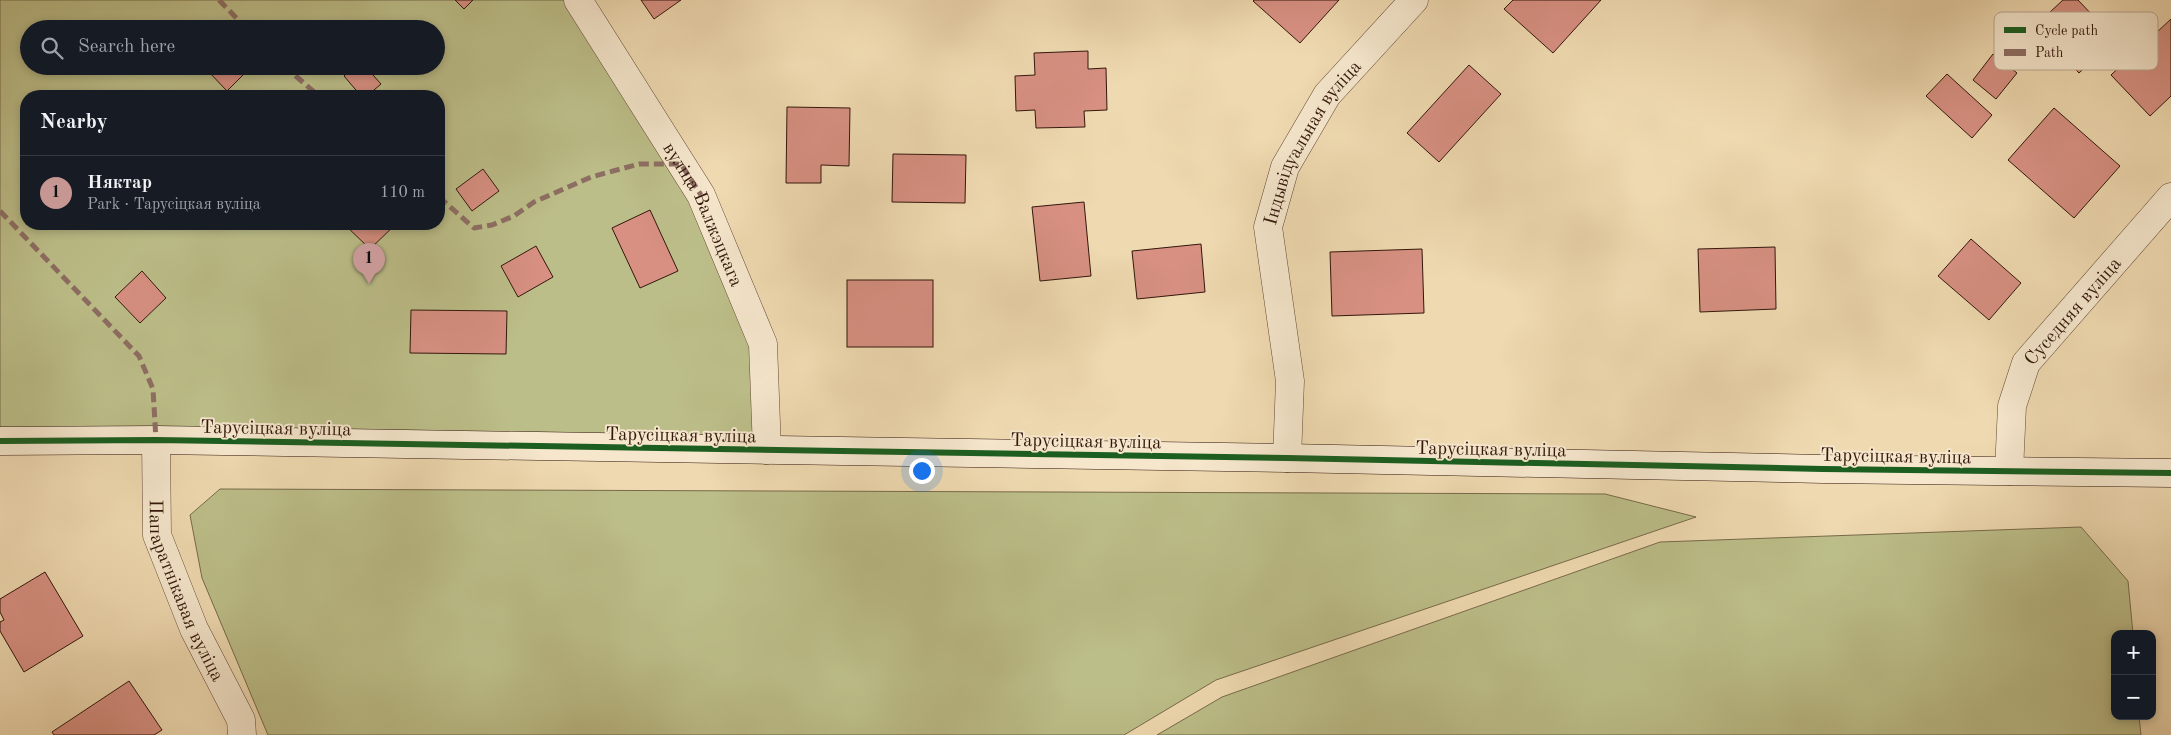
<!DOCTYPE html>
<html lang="en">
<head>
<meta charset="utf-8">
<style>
  :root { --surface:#171b24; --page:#242831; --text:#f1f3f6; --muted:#9ea1a6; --line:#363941; --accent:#c59692 }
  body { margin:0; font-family:"Old Standard TT",serif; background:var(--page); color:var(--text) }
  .controls { position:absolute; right:15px; bottom:15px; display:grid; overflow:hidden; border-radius:10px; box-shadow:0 2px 8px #0003 }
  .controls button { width:45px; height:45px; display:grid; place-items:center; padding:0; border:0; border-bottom:1px solid var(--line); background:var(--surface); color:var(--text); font:25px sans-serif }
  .you { position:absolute; left:921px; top:470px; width:18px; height:18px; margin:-12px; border:4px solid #fff; border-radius:50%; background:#1a73e8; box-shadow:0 0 0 8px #1a73e833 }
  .badge { display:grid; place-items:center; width:32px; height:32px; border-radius:50%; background:var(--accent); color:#111; font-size:16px; font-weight:700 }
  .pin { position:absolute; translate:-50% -41px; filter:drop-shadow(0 1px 2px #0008) }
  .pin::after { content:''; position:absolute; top:26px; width:18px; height:15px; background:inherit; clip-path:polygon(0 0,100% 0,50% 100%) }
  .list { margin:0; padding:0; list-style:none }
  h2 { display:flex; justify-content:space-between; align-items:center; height:65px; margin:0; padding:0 20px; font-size:21px }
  h2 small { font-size:16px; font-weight:400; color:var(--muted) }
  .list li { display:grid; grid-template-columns:32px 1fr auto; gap:15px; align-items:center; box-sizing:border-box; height:75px; padding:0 20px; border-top:1px solid var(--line) }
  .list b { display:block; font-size:19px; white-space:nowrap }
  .list p { margin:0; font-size:16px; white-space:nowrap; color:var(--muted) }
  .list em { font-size:16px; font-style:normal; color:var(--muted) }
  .icon { flex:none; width:28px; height:28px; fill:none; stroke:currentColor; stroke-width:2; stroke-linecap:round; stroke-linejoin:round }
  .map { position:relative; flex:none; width:2171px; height:735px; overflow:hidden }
  .search { position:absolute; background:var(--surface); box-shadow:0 2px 8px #0003; left:20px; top:20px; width:425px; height:55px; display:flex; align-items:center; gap:12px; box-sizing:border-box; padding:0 18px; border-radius:28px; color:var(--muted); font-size:19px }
  .panel { position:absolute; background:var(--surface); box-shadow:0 2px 8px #0003; left:20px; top:90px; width:425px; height:140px; border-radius:20px }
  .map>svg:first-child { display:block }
  .green { fill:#bcbe89; stroke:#776a4a; fill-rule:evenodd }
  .building { fill:#d79082; stroke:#32170b }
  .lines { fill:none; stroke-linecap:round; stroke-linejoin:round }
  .street-casing { stroke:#614834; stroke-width:29 }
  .secondary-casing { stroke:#32170b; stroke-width:29 }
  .street { stroke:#f5e6cc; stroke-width:28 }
  .secondary { stroke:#f5e6cc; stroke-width:28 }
  .quiet { stroke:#8d6e63; stroke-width:5; stroke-dasharray:10 5; stroke-linecap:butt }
  .cycleway-casing { stroke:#f5e6cc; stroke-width:9 }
  .cycleway { stroke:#1b5e20; stroke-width:6 }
  .labels { text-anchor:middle; stroke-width:4; stroke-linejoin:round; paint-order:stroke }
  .street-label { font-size:19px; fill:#32170b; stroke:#f5e6cc }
  .key { fill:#f5e6cc; stroke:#baa892; stroke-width:1 }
  .key-label { font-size:14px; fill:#32170b }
</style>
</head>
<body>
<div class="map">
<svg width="2171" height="735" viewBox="0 0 2171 735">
  <rect width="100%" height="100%" fill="#efd9b0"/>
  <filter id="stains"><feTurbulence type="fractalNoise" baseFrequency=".004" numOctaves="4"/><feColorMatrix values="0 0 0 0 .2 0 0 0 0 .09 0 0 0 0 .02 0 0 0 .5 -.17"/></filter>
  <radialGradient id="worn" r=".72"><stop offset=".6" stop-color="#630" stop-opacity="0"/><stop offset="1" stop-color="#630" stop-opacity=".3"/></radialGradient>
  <g class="green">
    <path d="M0,0h578l123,195 62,149 4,106 -767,-9zM29,29h407v37h-407zM26,96h413v128h-413z"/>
    <path d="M220,489l1385,5 91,23 -480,163 -92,55h-856l-66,-157 -12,-63z"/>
    <path d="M2081,527l47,54 5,53h-18v82h24l2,19h-984l65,-38 438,-155z"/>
  </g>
  <g class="building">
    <path d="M455,0h18l-9,9z"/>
    <path d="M641,0h40l-27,19z"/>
    <path d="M1254,0h85l-39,43 -47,-42z"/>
    <path d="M1513,0h88l-48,53 -49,-44z"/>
    <path d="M2063,0h15l37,39 -36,34 -44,-47z"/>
    <path d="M2171,19v77l-21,20 -39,-41z"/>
    <path d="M1088,51v18l18,-1 1,42 -23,1 1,16 -49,1 -1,-18 -19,1 -1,-35 20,-1 -1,-22z"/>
    <path d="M1993,54l24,19 -21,26 -23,-19z"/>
    <path d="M1469,65l32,29 -62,68 -32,-29z"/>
    <path d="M211,66h41l-25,25 -20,-21z"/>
    <path d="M355,66h10l16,18 -14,12h-6l-17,-20z"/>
    <path d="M1947,74l45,41 -20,23 -46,-42z"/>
    <path d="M787,107l63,1 -1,58 -28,-1v18h-35z"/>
    <path d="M2054,108l66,58 -46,52 -66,-58z"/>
    <path d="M893,154l73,1 -1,48 -73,-1z"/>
    <path d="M483,169l16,22 -27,20 -16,-22z"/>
    <path d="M1084,202l7,74 -51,5 -8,-74z"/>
    <path d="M650,210l28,61 -38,17 -28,-60z"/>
    <path d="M344,224h52l-26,25z"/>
    <path d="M1971,239l50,44 -32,37 -51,-44z"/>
    <path d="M1201,244l4,48 -68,7 -5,-48z"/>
    <path d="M536,246l17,31 -35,20 -17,-31z"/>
    <path d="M1775,247l1,62 -76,3 -2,-63z"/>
    <path d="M1422,249l2,64 -92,3 -2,-64z"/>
    <path d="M142,271l24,27 -26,25 -25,-26z"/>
    <rect x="847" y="280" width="86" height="67"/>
    <path d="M411,310l96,1 -1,43 -96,-1z"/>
    <path d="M45,572l38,64 -59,36 -24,-41v-9l4,-2 -4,-8v-13z"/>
    <path d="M129,681l33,49 -8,5h-100l-2,-3z"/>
  </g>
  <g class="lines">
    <g class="street-casing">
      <g id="street">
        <path id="s1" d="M578,0l123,195 62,149 4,106"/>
        <path id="s2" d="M156,440l1,95 37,94 47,91 1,15"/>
        <path id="s3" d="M1287,458l3,-77 -22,-154 17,-60 42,-72 87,-95"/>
        <path id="s4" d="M2009,471l3,-65 14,-43 145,-166"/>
      </g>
    </g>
    <g class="secondary-casing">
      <path id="secondary" d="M0,441l156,-1 1131,18 536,11 348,4"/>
    </g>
    <use href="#street" class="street"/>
    <use href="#secondary" class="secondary"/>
    <g class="quiet">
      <path d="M219,0l28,29"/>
      <path d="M284,66l35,30"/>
      <path d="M439,197l35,31 18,-3 22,-9 20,-14 57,-25 48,-13h42l20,31"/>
      <path d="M0,211l139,145 14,33 3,51"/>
    </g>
    <g class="cycleway-casing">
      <path id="cycleway" d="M0,441l156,-1 1131,18 536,11 348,4"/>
    </g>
    <use href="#cycleway" class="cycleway"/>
  </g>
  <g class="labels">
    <g class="street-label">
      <text dy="7" stroke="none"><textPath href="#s3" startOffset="329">Індывідуальная вуліца</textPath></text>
      <text dy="7" stroke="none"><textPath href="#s1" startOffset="249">вуліца Валжэцкага</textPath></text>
      <text dy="7" stroke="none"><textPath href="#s4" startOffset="180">Суседняя вуліца</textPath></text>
      <text transform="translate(276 427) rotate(1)" y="7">Тарусіцкая вуліца</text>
      <text transform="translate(681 434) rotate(1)" y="7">Тарусіцкая вуліца</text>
      <text transform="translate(1086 440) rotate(1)" y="7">Тарусіцкая вуліца</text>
      <text transform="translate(1491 448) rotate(1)" y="7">Тарусіцкая вуліца</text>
      <text transform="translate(1896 455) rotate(1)" y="7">Тарусіцкая вуліца</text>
      <text dy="7" stroke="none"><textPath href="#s2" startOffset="156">Папаратнікавая вуліца</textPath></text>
    </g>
  </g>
  <rect x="1994" y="12" width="164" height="58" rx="8" class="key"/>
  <rect x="2004" y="27" width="22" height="6" fill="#1b5e20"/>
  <rect x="2004" y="49" width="22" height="7" fill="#8d6e63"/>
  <g class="key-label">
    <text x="2035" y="35">Cycle path</text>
    <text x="2035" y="57">Path</text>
  </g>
  <rect width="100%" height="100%" filter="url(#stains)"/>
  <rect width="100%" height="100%" fill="url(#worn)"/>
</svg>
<div class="controls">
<button>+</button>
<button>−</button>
</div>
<div class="you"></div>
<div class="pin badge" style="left:369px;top:284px">1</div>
<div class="search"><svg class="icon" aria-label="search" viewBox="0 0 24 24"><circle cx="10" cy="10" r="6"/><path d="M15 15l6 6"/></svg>Search here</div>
<section class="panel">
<h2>Nearby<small></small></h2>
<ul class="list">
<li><span class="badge">1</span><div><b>Няктар</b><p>Park · Тарусіцкая вуліца</p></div><em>110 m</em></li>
</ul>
</section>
</div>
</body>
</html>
